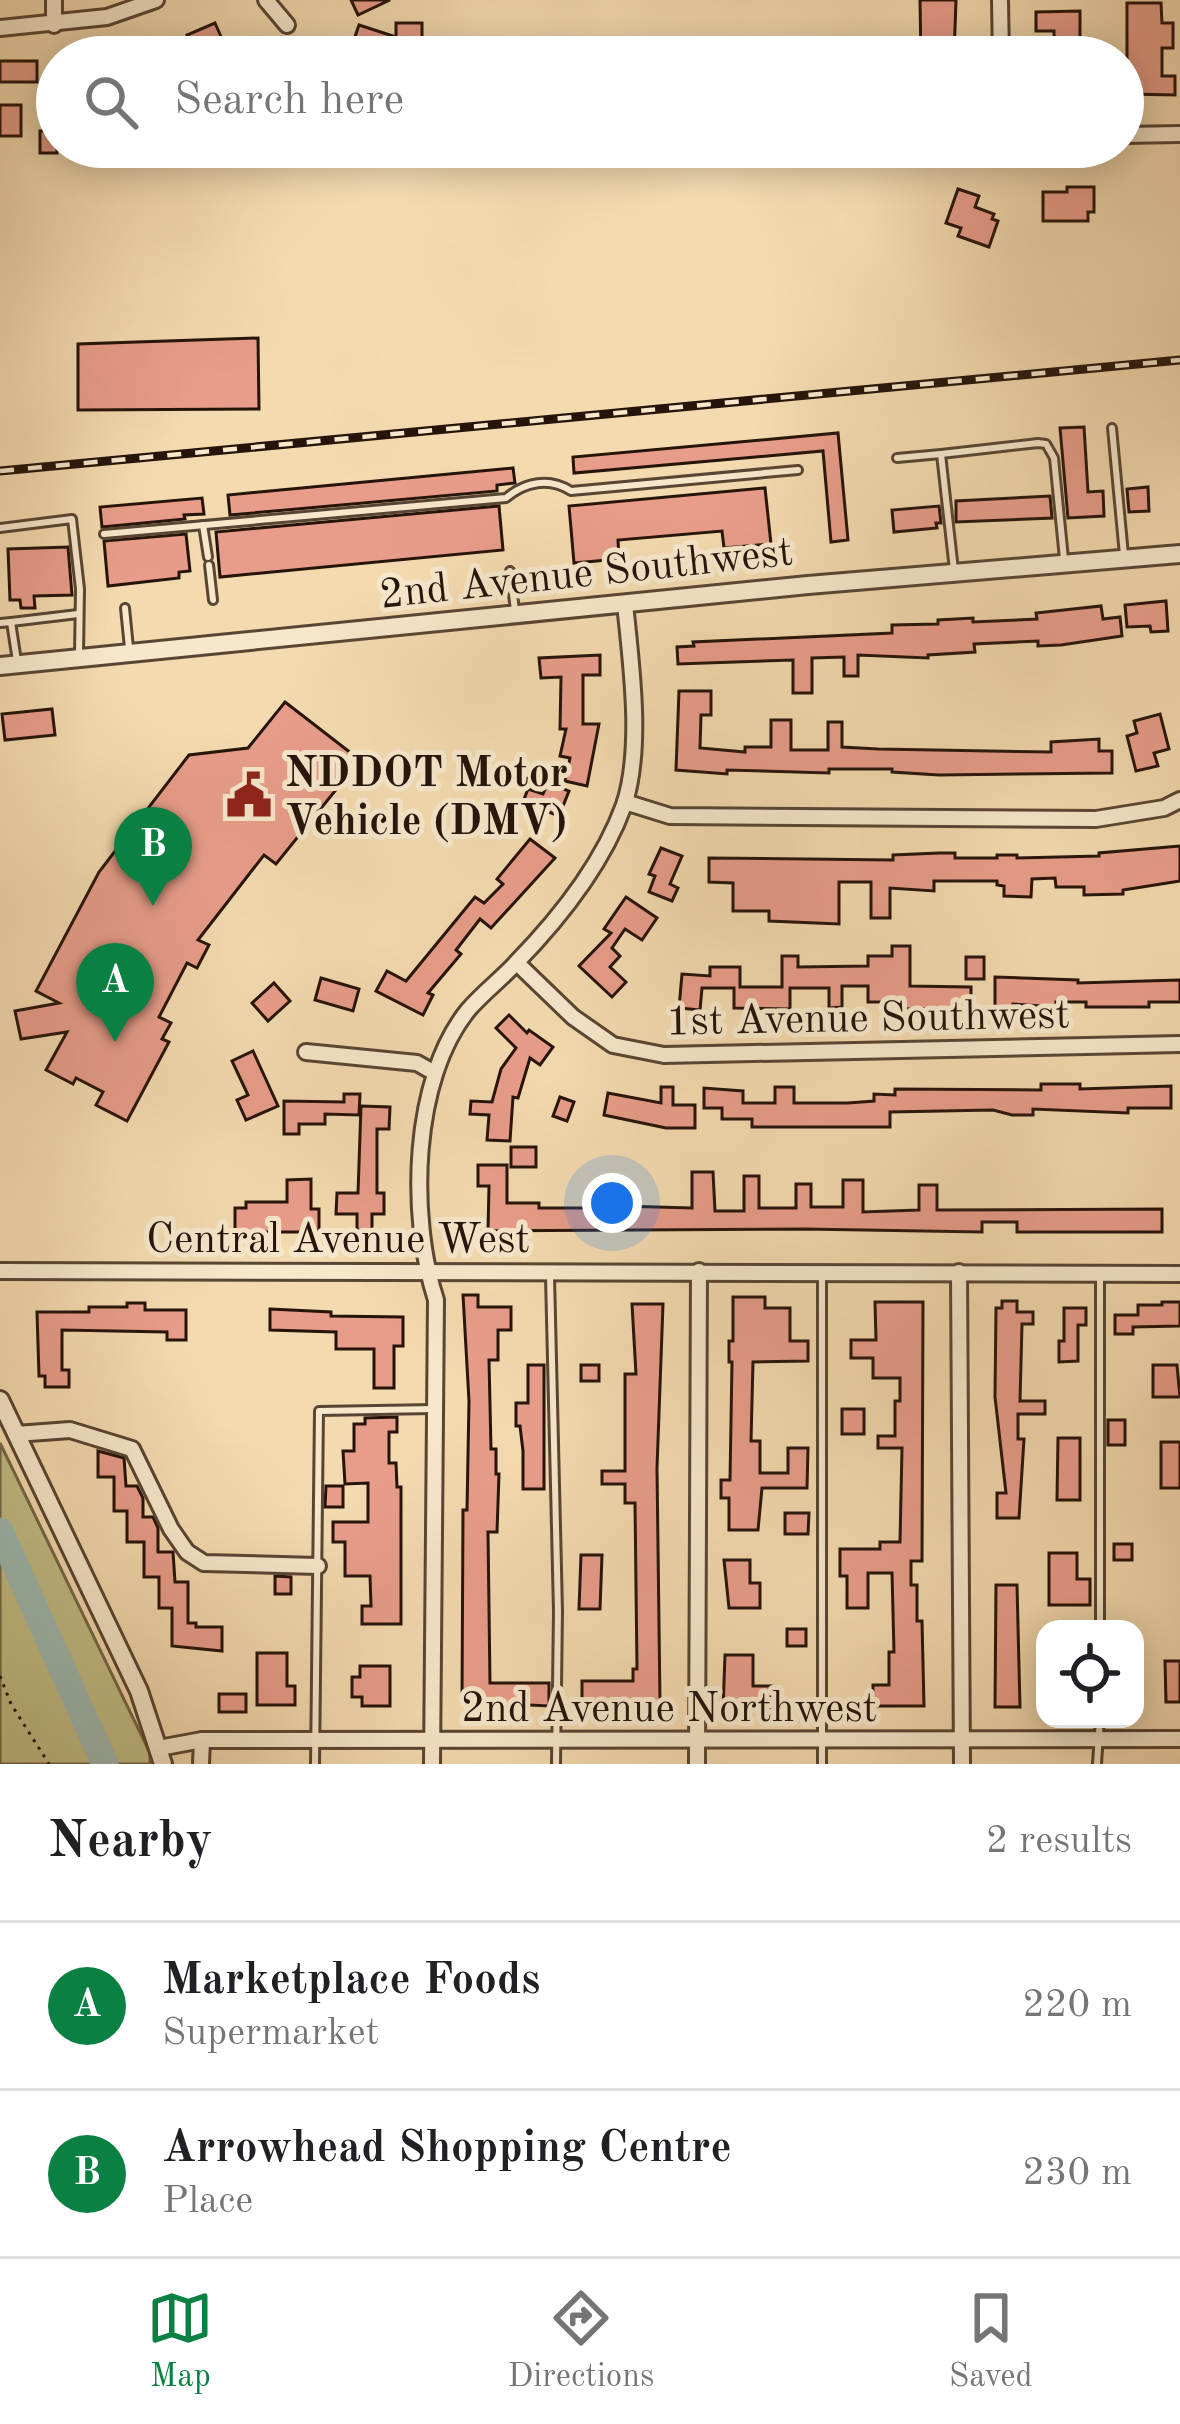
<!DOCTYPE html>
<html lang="en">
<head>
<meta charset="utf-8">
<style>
  :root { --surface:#fff; --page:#f6f6f6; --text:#202124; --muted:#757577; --line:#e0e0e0; --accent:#0b8043 }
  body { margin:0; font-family:"Old Standard TT",serif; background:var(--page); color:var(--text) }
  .controls { position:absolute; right:36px; bottom:36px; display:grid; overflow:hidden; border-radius:24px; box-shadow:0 6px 30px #0003 }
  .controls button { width:108px; height:108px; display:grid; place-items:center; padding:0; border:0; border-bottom:3px solid var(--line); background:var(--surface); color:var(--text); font:60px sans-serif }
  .you { position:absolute; left:612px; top:1203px; width:42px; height:42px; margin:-30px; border:9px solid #fff; border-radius:50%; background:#1a73e8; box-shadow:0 0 0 18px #1a73e833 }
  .badge { display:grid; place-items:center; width:78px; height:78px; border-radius:50%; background:var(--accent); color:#fff; font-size:39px; font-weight:700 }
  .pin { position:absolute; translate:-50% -99px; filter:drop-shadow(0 3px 6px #0008) }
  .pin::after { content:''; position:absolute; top:63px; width:42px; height:36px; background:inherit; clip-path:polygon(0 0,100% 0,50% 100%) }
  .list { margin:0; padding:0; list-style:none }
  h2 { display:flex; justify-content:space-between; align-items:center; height:156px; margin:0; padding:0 48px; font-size:51px }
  h2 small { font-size:39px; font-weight:400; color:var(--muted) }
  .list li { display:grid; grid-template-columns:78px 1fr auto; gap:36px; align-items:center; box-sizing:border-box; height:168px; padding:0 48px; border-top:3px solid var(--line) }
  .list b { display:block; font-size:45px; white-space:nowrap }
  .list p { margin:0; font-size:39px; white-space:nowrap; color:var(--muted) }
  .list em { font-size:39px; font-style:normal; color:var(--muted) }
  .icon { flex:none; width:66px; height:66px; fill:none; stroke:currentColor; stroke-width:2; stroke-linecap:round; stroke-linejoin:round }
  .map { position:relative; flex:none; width:1180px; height:1764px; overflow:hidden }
  .search { position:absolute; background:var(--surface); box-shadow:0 6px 30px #0003; left:36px; right:36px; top:36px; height:132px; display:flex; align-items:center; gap:30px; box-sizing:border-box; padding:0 42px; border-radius:66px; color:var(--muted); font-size:45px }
  .sheet { height:492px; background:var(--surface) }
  nav { display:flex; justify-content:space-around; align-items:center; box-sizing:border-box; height:168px; border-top:3px solid var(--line); background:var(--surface); font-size:33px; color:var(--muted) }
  nav a { display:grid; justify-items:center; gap:6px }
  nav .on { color:var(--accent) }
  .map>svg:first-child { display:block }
  .green { fill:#c2bd86; stroke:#746848; stroke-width:3 }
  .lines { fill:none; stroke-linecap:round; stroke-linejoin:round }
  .river { stroke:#9dbab1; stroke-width:27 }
  .building { fill:#e89d8a; stroke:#26130a; stroke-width:3 }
  .service-casing { stroke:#594533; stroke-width:12 }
  .minor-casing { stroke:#594533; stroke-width:20 }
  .tertiary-casing { stroke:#594533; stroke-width:22 }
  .path { stroke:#26130a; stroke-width:3; stroke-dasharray:3 6; stroke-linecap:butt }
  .service { stroke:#f7e7cb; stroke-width:6 }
  .minor { stroke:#f7e7cb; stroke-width:14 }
  .tertiary { stroke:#f7e7cb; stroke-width:16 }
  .rail-casing { stroke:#26130a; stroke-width:9 }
  .rail { stroke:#f7e7cb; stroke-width:4.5; stroke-dasharray:14; stroke-linecap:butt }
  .labels { text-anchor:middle; stroke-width:10; stroke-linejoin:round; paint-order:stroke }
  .street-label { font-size:42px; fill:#26130a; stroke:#f7e7cb }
  .poi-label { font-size:42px; font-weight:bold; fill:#26130a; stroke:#f7e7cb; text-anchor:start }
</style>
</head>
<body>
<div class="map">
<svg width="1180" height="1764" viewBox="0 0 1180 1764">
  <rect width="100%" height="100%" fill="#f3daaf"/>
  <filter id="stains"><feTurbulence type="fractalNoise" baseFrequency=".00167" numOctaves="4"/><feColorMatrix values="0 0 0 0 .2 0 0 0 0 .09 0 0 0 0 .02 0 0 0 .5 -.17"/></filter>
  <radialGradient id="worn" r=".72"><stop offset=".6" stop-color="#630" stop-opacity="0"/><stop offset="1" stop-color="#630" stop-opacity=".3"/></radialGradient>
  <path class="green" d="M0,1443l150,310v11h-150z"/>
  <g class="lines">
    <path class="river" d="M0,1531l105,233"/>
  </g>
  <g class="building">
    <path d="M351,0h39l-32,15z"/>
    <path d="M920,0h36l-2,57h-33z"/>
    <path d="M1127,3h34l1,20h11v25h-11v28h13v19l-48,-1z"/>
    <path d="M1080,11v40h-26v-20h-18v-19z"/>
    <path d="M215,23l11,25 -21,9h-21l-4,-10 10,-5 -3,-7z"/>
    <rect x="396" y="23" width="26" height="22"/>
    <path d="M359,25l34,11 -7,21h-38z"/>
    <rect x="0" y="61" width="37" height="21"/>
    <rect x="0" y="105" width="21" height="31"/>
    <rect x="40" y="131" width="17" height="22"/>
    <path d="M1067,187h27v25h-6v9h-45v-29h24z"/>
    <path d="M958,189l21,7 -4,11 19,7 -2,5 6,2 -9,26 -31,-11 3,-8 -15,-5z"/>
    <path d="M258,338l1,71 -181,1v-66z"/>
    <path d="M1084,427l4,65 15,-1 1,25 -36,2 -8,-90z"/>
    <path d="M838,433l10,107 -17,2 -8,-91 -249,22 -1,-16z"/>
    <path d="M513,468l2,15 -18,2v6l-267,24 -2,-20z"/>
    <path d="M1148,487l1,24 -20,1 -2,-23z"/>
    <path d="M765,488l6,56 -47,4 -2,-17 -104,9 1,19 -45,4 -5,-57z"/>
    <path d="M1050,496l2,22 -96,4v-21z"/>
    <path d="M202,498l2,16 -20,1 1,4 -83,8 -2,-20z"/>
    <path d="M499,506l4,44 -283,27 -4,-45z"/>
    <path d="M939,506l2,17h-5l1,5 -43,4 -2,-22z"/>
    <path d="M186,534l4,37 -11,1v6l-71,8 -4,-45z"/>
    <path d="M68,547l4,48 -38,1 1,12h-14l-1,-8h-10l-2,-51z"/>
    <path d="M1166,601l2,30 -17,1 -1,-6 -23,1 -2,-22z"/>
    <path d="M1101,606l2,13 17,-2 2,19 -61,9 -23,1v-5l-64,3 1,8 -47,3v3l-70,-3v21h-14v-19l-32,1v35h-19v-33l-115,4 -1,-17 17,-1 -1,-4 199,-9v-8l46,-1v-4l35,-2v4l64,-3 -1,-6z"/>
    <path d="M600,655v20h-17v49h16l-12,62 -22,-5 5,-23 -10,-2 6,-27h-6l1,-52 -20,1 -2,-20z"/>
    <path d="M679,691h32v24h-10l-1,33 45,4v-5h26v-27h20v30h37v-28h14v25l36,2 173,3v-10l48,-3v12h13v22l-173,2 -47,-3v-3h-63v4l-102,-3v4l-51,-4z"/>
    <path d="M285,702l75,58 -84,104 -12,-9 -66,85 11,5 -12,23 -10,-5 -28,54 12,6 -9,16 7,3 -42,79 -31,-16 7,-13 -27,-14 -3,6 -27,-14 21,-38 -46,7 -6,-28 44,-8 -23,-12 63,-119 90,-117 59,-7z"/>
    <path d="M52,709l3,26 -50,5 -3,-26z"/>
    <path d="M1160,714l9,35 -15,4 4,13 -22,5 -9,-35 10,-3 -3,-12z"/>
    <path d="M548,783l21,8 -10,25 -36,-14 5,-13 15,5z"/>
    <path d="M530,839l25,19 -64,70 -11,-9 -24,31 5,4 -33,39 5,2 -10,20 -47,-24 11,-20 19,10 69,-84 9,6 19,-19 -6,-5z"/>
    <path d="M1180,846v35l-57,9v4l-39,1v-8h-28l-1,-9 -23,1 -1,18 -27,-1v-10l-7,-1v-4h-63v10l-44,-3v30h-19v-36h-32v42l-70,-3v-10h-36v-28l-24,-1v-24l184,2v-5l46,-2h16v5h42v-3h20v3l82,-2v-3z"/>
    <path d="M661,848l21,8 -12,28 8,4 -6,13 -23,-9 6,-16 -6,-2z"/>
    <path d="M626,897l31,21 -15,22 -17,-11 -13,19 8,8 -10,11 16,15 -14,15 -33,-31 32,-33 -7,-4z"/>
    <path d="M892,946h18v40l61,1v21l-68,1v-7h-35v-16h-26v21l-13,1v-20h-39v21l-56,-1v-20h-32l-2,22 -21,-2 3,-34 28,2v-9h30v20h42v-31h16v11l70,-1v-10h24z"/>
    <rect x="966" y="957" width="18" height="22"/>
    <path d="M995,977l83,3v3l102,-3v22h-31v5h-63v-5h-30v5l-43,-3v4h-18z"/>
    <path d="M321,978l38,11 -6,22 -38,-11z"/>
    <path d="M274,983l16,18 -22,20 -16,-18z"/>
    <path d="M509,1015l18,18 2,-3 24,17 -13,18 -10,-7 -12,40 -5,-1 -3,44 -23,-1 2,-25 -19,-1 1,-13 21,1 9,-33 15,-21 -20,-20z"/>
    <path d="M253,1051l25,55 -32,14 -9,-20 11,-5 -16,-34z"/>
    <path d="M1041,1084h39v5l91,-3v22h-43v5l-95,-4v6h-21l-19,-5 -103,2v15h-138v-8h-30v-11h-18v-20l39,3v12h32v-16h19v16h54l26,-2v-7l21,1v-6l146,1z"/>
    <path d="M661,1087h12v18h22v23h-29l-62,-13 4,-22 53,10z"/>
    <path d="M344,1094h16l-1,21 -34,-1v10h-26v10h-15v-33l60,1z"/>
    <path d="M560,1097l14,5 -7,19 -14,-5z"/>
    <path d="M361,1106l29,1 -1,22h-12v64h7v21h-12v17l-15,-1v-16h-21l1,-21h21z"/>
    <rect x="511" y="1147" width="25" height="20"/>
    <path d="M478,1165h29v38h32v5h59v-15h24l-1,13 71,2v-36h21l2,39h29v-35h15v32h37v-24h15v23h32v-27h20v32l56,-2v-25h18v25l225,-1v23h-145v-10h-35v10l-178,-3 -316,2 1,-45h-11z"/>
    <path d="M311,1179v30h8v23h-84v-24h11v-6h41v-22z"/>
    <path d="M463,1295h15v12h33v23h-13v30h-9l2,89h5v25h3l-2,58h-9l2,151h59v23l-87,-4 1,-192h4l2,-109z"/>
    <path d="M733,1297h32v11h25v33h18v20l-55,1 -2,79h9v32h28v-25h20l-1,40h-45l-4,42h-29v-32h-8v-18h9l2,-118h-3v-21h4z"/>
    <path d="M1002,1301h15v11h16v12h-11l-2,77h25v13h-27v25h6l-5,79h-22v-25h9l-11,-96 1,-89h6z"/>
    <path d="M875,1302h48l-1,259h-11v24h6v36h5l2,85h-51v-21h16v-33h5l-2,-79h-24v35h-21v-32h-7v-27h40v-7h20l2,-94h-24v-12h17v-35h5v-23h-27v-20h-22v-18h25z"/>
    <path d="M1162,1302h18v24l-47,1v7h-18v-19h23v-10h24z"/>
    <path d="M127,1303h18v7h41v30h-19v-8l-105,-2v40h7v17h-24v-11h-6l-2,-64h52v-5h38z"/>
    <path d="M632,1304h31l-6,164 3,235 -78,1v-23h51v-12h4l-2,-166h-10v-19h-23v-13h23v-97h11z"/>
    <path d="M1064,1308h22v17h-8v36l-19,1v-21h5z"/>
    <path d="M270,1309l61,3v4l72,1v29h-9v42h-20v-39h-38v-17l-66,-2z"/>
    <path d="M528,1365h16v124h-21v-38l-3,-25h-4v-23h12z"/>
    <rect x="581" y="1365" width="18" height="16"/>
    <path d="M1153,1365h24l3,32h-27z"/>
    <rect x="842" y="1409" width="22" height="25"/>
    <path d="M397,1417v15h-8v31h7l1,24h4v137h-39v-18h9l-1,-30h-25v-34h-12v-20h35v-39l-23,1 -2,-33h11v-27h11v-6z"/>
    <rect x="1108" y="1420" width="17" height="25"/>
    <path d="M1058,1438h22v62h-23z"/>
    <rect x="1161" y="1442" width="19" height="46"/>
    <path d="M98,1451l26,7 2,28h11l6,12v19h10l5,11v24h15l2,30h13v41h8v4h26v24l-50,-5v-38h-13v-31h-15v-35h-17v-31h-13v-34h-16z"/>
    <path d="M326,1486h17v21h-18z"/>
    <path d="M785,1513h24l-1,21h-23z"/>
    <rect x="1114" y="1544" width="18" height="16"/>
    <path d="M1049,1553h28v26h13v26h-41z"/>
    <path d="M581,1555h21l-2,54h-21z"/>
    <path d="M724,1560h26v23h10v25h-31z"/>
    <path d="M275,1576l16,1v17h-16z"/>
    <path d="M996,1585h21l3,122h-25z"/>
    <rect x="787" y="1629" width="19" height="17"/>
    <path d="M257,1653h30v33h8v19h-38z"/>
    <path d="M725,1655h28v31h18v21l-48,3z"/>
    <path d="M1165,1661h15v41h-14z"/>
    <path d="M360,1666h30v40h-28v-9h-10v-20h8z"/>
    <rect x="219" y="1694" width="27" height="18"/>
  </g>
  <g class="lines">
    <g class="service-casing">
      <g id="service">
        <path d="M1112,428l12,127"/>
        <path d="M897,458l44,-4"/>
        <path d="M203,525l5,32"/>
        <path d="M0,528l72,-9 8,70 -1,65"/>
        <path d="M104,534l402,-36c19,-16 43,-21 65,-7l227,-21"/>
        <path d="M209,565l4,35"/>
        <path d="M954,570l-13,-116 97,-11 8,1 8,14 10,101"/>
        <path d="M510,571l5,39"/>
        <path d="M125,608l4,40"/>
        <path d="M11,622l67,-8"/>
        <path d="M0,623l11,-1 6,39"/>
        <path d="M550,1276l8,335 -2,153"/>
        <path d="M822,1276v488"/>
        <path d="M1100,1629v-356"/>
        <path d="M315,1764l4,-353 115,-2"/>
        <path d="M1097,1764l3,-45"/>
      </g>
    </g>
    <g class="minor-casing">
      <g id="minor">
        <path d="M266,0l21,25"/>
        <path d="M1000,0l1,57"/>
        <path d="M54,25v-25"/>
        <path d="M0,28l107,-11 49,-17"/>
        <path d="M1123,135l57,-1"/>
        <path d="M625,802l45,14 426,3 68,-11 16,-8"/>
        <path d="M517,963l56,54 40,28 51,10 516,-11"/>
        <path d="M306,1052l111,11 16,9"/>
        <path d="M0,1271l1180,3"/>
        <path d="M959,1272l3,492"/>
        <path d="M16,1434l54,-4 62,19 39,80 16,23 17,11 114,3"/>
        <path d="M159,1748l43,-8 978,-1"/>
        <path d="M201,1764l1,-24"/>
        <path d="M432,1764l4,-464c-27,-83 -25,-221 33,-291 14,-16 32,-30 46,-45 43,-44 88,-101 109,-159 19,-57 7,-142 1,-201"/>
        <path d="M697,1764l2,-493"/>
      </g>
    </g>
    <g class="tertiary-casing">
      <g id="tertiary">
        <path d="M0,666l808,-81 372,-31"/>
        <path d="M0,1400l139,291 24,73"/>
      </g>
    </g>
    <path class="path" d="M0,1676l11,28 38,60"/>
    <use href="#service" class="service"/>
    <use href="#minor" class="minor"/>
    <use href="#tertiary" class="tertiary"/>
    <g class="rail-casing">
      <path id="rail" d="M0,471l1180,-111"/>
    </g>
    <use href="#rail" class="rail"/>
  </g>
  <defs>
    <g id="civic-bare" transform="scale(3.6)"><path d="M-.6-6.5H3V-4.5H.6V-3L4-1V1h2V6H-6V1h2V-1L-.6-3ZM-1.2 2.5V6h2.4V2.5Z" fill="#8f2418" stroke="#f7e7cb" stroke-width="2.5" paint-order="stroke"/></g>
  </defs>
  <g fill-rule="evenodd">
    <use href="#civic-bare" x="249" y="795"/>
  </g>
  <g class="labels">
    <g class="street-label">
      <text transform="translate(586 571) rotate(-6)" y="15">2nd Avenue Southwest</text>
      <text transform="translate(868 1016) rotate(-1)" y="15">1st Avenue Southwest</text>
      <text x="338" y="1252">Central Avenue West</text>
      <text x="669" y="1721">2nd Avenue Northwest</text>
    </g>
    <g class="poi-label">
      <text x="285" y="786">NDDOT Motor<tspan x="285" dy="48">Vehicle (DMV)</tspan></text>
    </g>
  </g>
  <rect width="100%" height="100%" filter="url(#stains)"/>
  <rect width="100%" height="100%" fill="url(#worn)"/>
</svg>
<div class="controls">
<button><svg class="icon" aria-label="locate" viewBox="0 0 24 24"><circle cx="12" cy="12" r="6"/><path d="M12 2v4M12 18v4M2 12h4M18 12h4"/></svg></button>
</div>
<div class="you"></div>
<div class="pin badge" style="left:115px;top:1042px">A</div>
<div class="pin badge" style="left:153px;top:906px">B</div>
<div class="search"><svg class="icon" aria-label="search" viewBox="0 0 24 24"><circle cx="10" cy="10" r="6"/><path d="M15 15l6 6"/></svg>Search here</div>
</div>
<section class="sheet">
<h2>Nearby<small>2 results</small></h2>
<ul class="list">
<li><span class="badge">A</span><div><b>Marketplace Foods</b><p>Supermarket</p></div><em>220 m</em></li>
<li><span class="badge">B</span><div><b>Arrowhead Shopping Centre</b><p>Place</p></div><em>230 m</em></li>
</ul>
</section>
<nav>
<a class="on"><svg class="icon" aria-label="map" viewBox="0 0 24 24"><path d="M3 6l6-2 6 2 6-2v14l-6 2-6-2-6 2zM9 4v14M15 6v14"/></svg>Map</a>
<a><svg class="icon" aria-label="directions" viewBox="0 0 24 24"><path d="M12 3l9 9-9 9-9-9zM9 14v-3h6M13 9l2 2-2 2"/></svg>Directions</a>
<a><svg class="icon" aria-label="saved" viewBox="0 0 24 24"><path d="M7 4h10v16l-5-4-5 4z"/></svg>Saved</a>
</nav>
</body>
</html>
